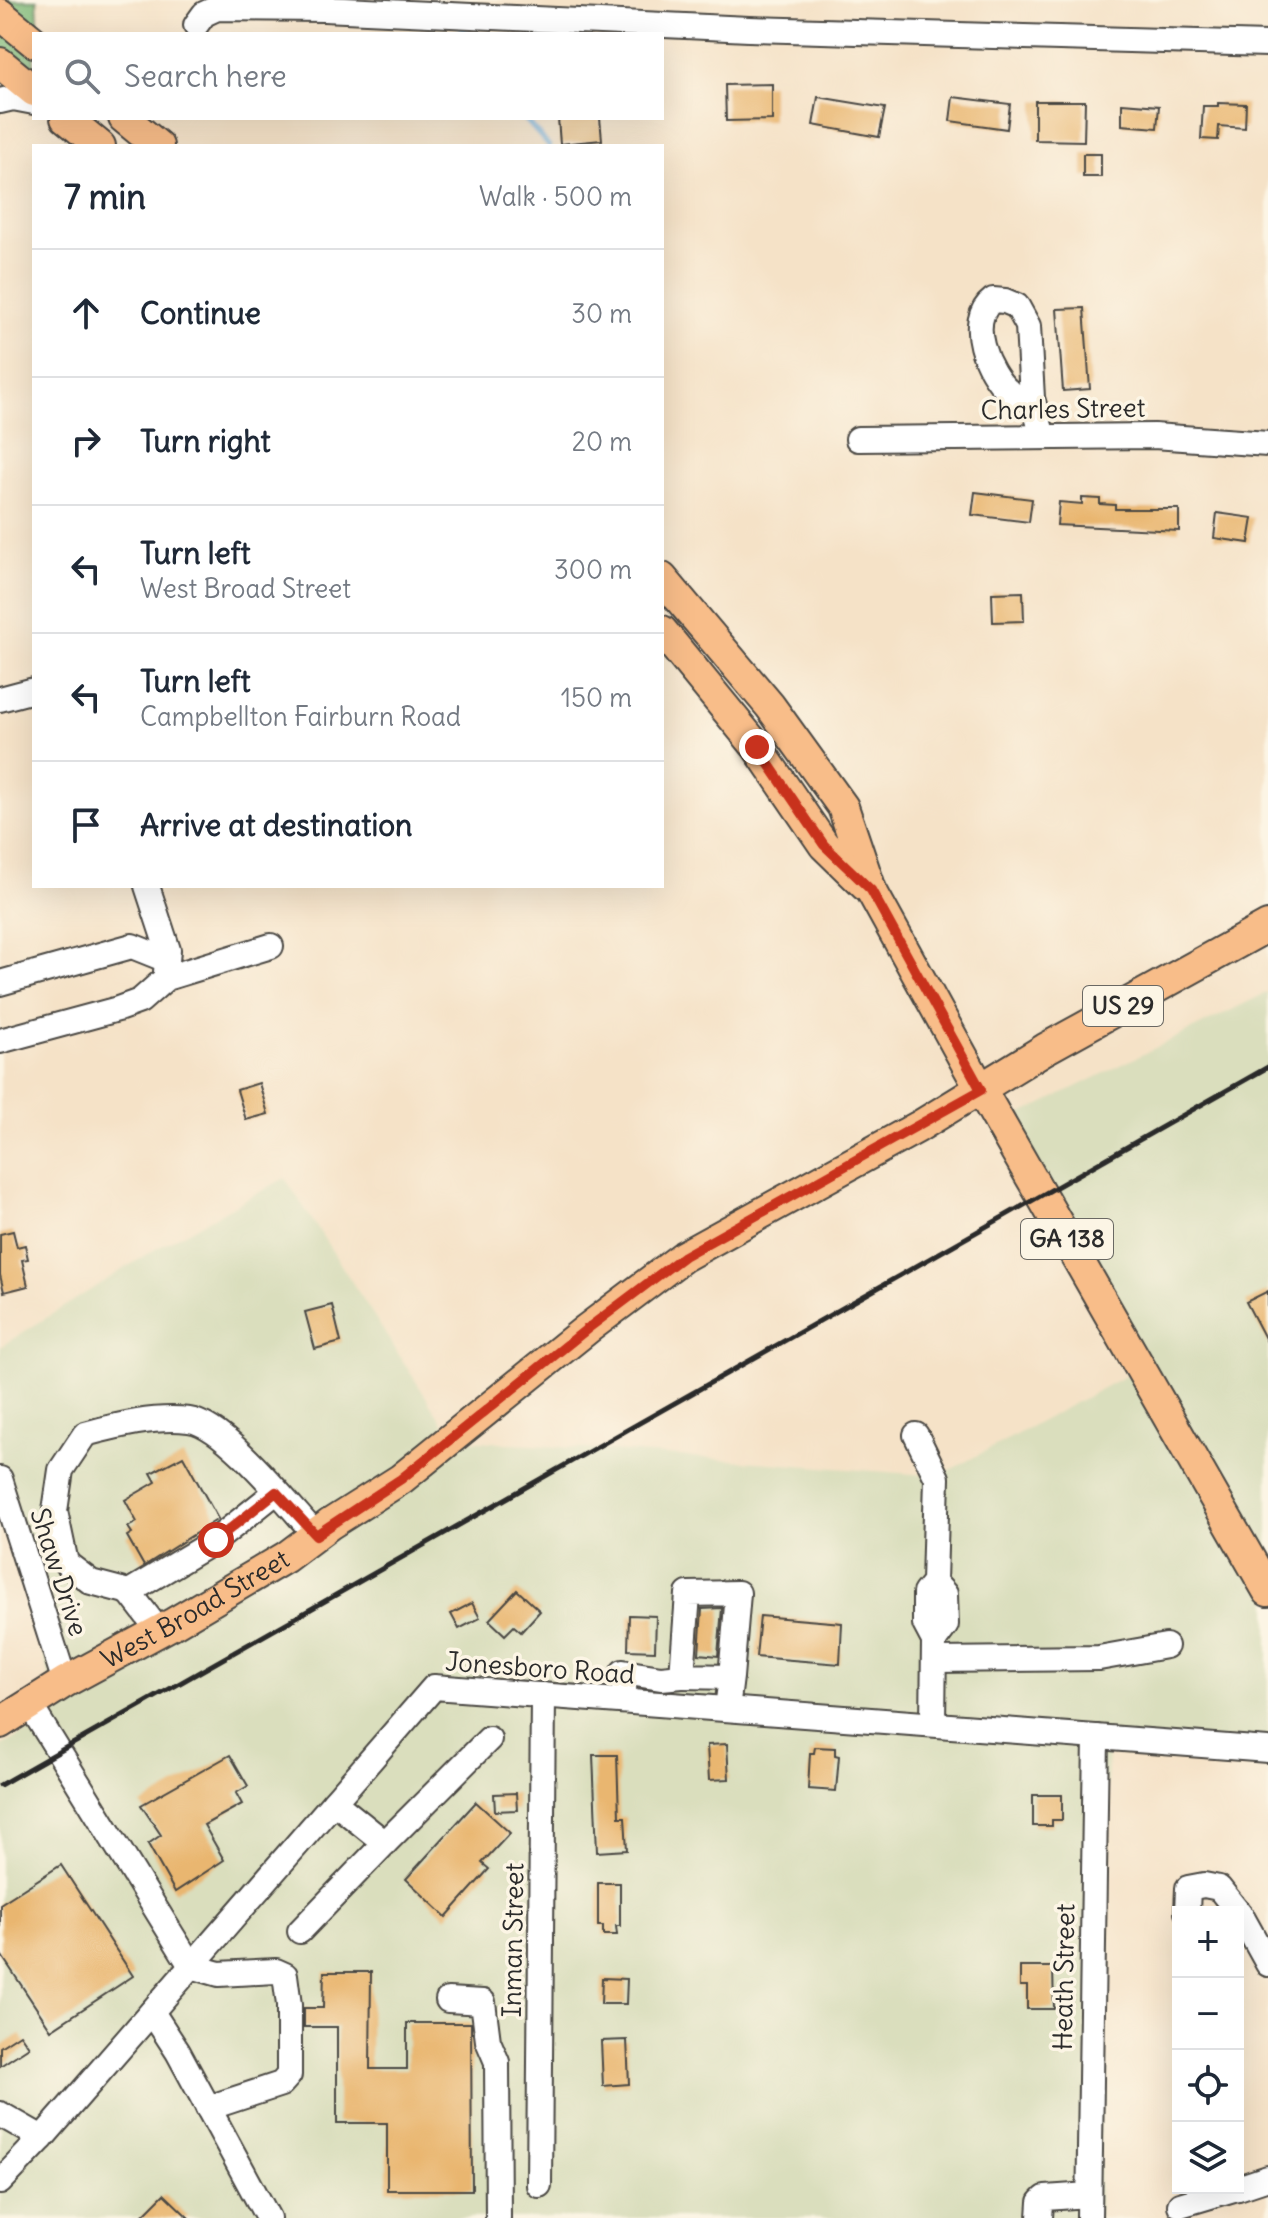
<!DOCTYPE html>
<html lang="en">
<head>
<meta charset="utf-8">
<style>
  :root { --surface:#fff; --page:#f2f2f3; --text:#1f2937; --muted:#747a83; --line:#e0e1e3 }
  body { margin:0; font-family:Delius,sans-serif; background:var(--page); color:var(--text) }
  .controls { position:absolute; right:24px; bottom:24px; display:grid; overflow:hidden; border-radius:0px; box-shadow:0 8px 32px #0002 }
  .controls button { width:72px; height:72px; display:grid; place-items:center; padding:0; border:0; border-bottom:2px solid var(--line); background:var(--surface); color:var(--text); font:40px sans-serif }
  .stop { position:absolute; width:24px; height:24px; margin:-18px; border:6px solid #c8321e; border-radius:50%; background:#fff }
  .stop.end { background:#c8321e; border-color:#fff; box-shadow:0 2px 8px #0008 }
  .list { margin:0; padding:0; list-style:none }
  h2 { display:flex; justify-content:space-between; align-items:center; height:104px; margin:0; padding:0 32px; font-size:34px }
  h2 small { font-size:26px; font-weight:400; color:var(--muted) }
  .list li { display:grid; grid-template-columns:52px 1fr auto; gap:24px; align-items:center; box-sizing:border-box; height:128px; padding:0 32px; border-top:2px solid var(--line) }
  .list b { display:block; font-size:30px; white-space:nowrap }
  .list p { margin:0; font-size:26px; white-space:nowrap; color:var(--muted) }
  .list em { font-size:26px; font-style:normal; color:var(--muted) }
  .icon { flex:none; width:44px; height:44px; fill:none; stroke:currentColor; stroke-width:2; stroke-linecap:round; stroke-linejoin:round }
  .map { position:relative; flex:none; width:1268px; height:2218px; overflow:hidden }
  .search { position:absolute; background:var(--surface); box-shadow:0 8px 32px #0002; left:32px; top:32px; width:632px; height:88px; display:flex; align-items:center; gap:20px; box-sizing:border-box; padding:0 28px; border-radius:0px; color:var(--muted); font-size:30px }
  .panel { position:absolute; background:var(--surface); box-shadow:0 8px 32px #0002; left:32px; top:144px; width:632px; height:744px; border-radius:0px }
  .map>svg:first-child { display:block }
  .built { fill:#dadebd }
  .forest { fill:#7eb878; stroke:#547252; stroke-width:2 }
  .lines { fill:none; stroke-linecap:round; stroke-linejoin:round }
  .stream { stroke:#6eb1e3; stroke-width:5 }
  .building { fill:#e9b670 }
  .minor-casing { stroke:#494642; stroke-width:28 }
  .major-casing { stroke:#494642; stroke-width:34 }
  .minor { stroke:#fff; stroke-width:24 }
  .major { stroke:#f8bd89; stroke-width:30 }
  .rail { stroke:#2b2b2b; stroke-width:5 }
  .route { stroke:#c8321e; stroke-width:10 }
  .labels { text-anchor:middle; stroke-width:7; stroke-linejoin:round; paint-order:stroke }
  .shield { fill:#fcf5e5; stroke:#6a6863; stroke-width:2 }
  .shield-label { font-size:24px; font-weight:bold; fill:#2b2b2b }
  .street-label { font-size:26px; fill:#2b2b2b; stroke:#fcf5e5 }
</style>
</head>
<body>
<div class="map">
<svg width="1268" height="2218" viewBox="0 0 1268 2218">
  <rect width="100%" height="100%" fill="#fcf5e5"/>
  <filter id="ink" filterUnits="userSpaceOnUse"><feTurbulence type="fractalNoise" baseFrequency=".0125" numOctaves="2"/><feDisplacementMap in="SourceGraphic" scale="16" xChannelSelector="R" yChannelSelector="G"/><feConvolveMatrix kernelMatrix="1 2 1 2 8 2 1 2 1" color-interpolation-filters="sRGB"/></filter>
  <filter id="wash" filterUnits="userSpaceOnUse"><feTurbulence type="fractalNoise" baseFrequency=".006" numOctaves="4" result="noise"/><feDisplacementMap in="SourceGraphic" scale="32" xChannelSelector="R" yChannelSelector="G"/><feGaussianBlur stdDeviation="1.8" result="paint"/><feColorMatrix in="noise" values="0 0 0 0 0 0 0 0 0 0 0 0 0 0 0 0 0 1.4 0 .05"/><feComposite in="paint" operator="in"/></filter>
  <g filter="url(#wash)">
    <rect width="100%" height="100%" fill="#f5e2c7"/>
    <path class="built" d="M1268,992v758l-160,-6 -9,474h-1099v-471l59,-34 -59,-212v-154l154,-97 131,-72 168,261 486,37 203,-109 -134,-246z"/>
    <path class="forest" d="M0,0h37l2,34h-5v44l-34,-28z"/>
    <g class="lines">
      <g class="stream">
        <path d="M458,24l11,10"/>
        <path d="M524,118l25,28"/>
      </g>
    </g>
    <g id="blocks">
      <g class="building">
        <path d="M772,84v36l-46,1 -1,-36z"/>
        <path d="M818,97l67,11 -6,29 -66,-12z"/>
        <path d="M953,97l57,7 -3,25 -57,-8z"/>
        <path d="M1035,101h50l-1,40 -49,-1z"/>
        <path d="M1122,103l37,3 -2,22 -35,-3z"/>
        <path d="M1218,103l28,1 -1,24 -26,-2 -1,14 -17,-1 2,-33h15z"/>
        <path d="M558,118h42l2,22 -42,4z"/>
        <rect x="1083" y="154" width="18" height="23"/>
        <path d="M1084,308l6,81 -27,2 -6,-82z"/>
        <path d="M975,492l57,7 -3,23 -57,-7z"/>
        <path d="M1082,498l18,1v5l15,1v4h64v22l-122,-6 2,-23 23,2z"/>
        <path d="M1217,513l36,5 -4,25 -35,-5z"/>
        <path d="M1023,592l1,29 -31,1 -1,-29z"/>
        <path d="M259,1083l9,31 -22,6 -9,-30z"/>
        <path d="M13,1231l4,16 8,-2 3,14 -6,1 6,26 -24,6 -4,-17v-41z"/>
        <path d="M1268,1291v53l-22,-42z"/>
        <path d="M332,1305l9,37 -26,7 -10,-37z"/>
        <path d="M183,1456l35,63 -74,47 -17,-30 5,-3 -4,-6 9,-5 -12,-22 31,-18 -5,-9z"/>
        <path d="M517,1590l23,21 -19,21 -7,-6 -9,9 -16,-15z"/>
        <path d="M472,1603l8,15 -21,11 -8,-15z"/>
        <path d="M722,1608l-4,48 -19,-2 3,-45z"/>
        <path d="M629,1615l27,1 -1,35 -27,-1z"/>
        <path d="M760,1616l82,7 -2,41 -84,-7z"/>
        <path d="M727,1744l2,35 -20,1 -2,-35z"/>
        <path d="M815,1747l20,1v7l4,1 -3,35 -28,-2 2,-36h4z"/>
        <path d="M230,1755l18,31 -12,7 6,11 -38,21 20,35 -49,32 -27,-48 13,-9 -20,-30z"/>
        <path d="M593,1755h24l2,62h6l2,33 -30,2z"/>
        <path d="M516,1793l1,17 -22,1 -1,-17z"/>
        <path d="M1033,1795h29v25h-10v6h-19z"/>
        <path d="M476,1802l34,31 -28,30 7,6 -43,48 -40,-38z"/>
        <path d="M61,1865l72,111 -82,54 -51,-77v-49z"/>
        <path d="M598,1883h22v43h-4l1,9h-14v-9h-5z"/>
        <path d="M1020,1967h33l1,42h-27v-23h-7z"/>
        <path d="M324,1972h47l-1,97h37v-46h64l1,167h-85v-67h-50v-96h-33v-19h19z"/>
        <path d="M602,1978l25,1 -1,25h-25z"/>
        <path d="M20,2034l9,13 -29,19v-19z"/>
        <path d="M627,2040l2,44 -26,2 -2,-45z"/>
        <path d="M164,2194l25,24h-49z"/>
      </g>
    </g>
  </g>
  <g filter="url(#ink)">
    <use href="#blocks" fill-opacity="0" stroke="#494642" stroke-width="2"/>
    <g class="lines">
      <g class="minor-casing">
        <g id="minor">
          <path d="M196,25l8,-11 13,-6 107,1 425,20 519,15"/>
          <path d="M0,101l13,-3 21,4"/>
          <path d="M1032,398c-9,-1 -17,-1 -24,-7 -21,-19 -43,-70 -15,-91l12,1 12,5 11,20 4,72 11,39"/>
          <path d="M858,439l296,-3 114,8"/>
          <path d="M0,699l34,-9"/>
          <path d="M147,886l21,64 -2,22"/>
          <path d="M0,983l132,-37 35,14"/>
          <path d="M0,1041l118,-32 22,-8 26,-23 105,-32"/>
          <path d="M916,1435l21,43 -3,104 -9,11v31l9,17 -1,83"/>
          <path d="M0,1479l65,203"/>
          <path d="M934,1582l11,12 1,31 -12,16"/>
          <path d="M129,1592l87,-52 60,-48"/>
          <path d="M159,1631l-30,-39 -38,-10 -25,-19 -11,-52 6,-41 24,-36c33,-9 70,-18 104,-14 36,4 101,87 127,115"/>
          <path d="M935,1660l164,-2 67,-12"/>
          <path d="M625,1701l-2,-29 38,6 21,-2"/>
          <path d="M30,1705l161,261"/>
          <path d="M727,1709l4,-32 -49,-1 6,-82 50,-1 -7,84"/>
          <path d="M385,1843l104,-104"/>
          <path d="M1187,1912l1,-24 16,-3 15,3 23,29 26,47"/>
          <path d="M300,1931l85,-88 -51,-41"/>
          <path d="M191,1966l28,8 57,-3 9,4 4,30v70l-8,9 -73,24"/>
          <path d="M448,2000l35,2 5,39 9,21 1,156"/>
          <path d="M152,2012l26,40 90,166"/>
          <path d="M0,2114l42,24"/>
          <path d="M0,2182l42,-44 392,-451 834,63"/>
          <path d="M539,2185l4,-490"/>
          <path d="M1238,2188l30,-10"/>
          <path d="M1180,2205l57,-17"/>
          <path d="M1040,2218l1,-16 4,-4 44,-3"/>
          <path d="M1089,2218l7,-481"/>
        </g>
      </g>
      <g class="major-casing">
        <g id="major">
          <path d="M0,14l34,28"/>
          <path d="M0,63l34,28"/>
          <path d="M66,118l34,28"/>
          <path d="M124,118l34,28"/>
          <path d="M662,578l108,128 73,101 28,83 110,200 287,501"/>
          <path d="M662,631l95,116 67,98 42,41"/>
          <path id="s1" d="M0,1723l65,-41 109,-59 112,-66 44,-33 71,-45 186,-150 97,-73 234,-129 127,-78 223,-123"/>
        </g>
      </g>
      <use href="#minor" class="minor"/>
      <use href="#major" class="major"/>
      <path class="rail" d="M0,1785l1268,-718"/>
    </g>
  </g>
  <g class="lines" filter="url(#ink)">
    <path class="route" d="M216,1540l60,-48 40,43 85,-56 186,-150 97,-73 297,-166 -110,-200 -47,-45 -67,-98"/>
  </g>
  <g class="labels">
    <g class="shield">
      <rect x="1083" y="986" width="80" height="40" rx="6"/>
      <rect x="1021" y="1219" width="92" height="40" rx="6"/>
    </g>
    <g class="shield-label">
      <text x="1123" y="1014">US 29</text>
      <text x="1067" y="1247">GA 138</text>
    </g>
    <g class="street-label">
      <text transform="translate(1063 409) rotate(-1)" y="9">Charles Street</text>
      <text transform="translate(59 1572) rotate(72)" y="9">Shaw Drive</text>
      <text dy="9" stroke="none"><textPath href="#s1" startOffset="226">West Broad Street</textPath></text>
      <text transform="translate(540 1668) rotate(4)" y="9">Jonesboro Road</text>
      <text transform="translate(513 1940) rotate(-89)" y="9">Inman Street</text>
      <text transform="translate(1064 1977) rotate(-89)" y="9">Heath Street</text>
    </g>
  </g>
</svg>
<div class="controls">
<button>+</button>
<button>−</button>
<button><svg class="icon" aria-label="locate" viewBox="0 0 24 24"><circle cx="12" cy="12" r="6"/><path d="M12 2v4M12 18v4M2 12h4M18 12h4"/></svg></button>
<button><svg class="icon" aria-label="layers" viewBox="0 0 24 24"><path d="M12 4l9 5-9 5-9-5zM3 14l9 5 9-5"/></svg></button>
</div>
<div class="stop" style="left:216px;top:1540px"></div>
<div class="stop end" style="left:757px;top:747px"></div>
<div class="search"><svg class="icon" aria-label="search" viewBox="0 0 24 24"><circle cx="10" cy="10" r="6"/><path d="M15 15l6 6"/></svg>Search here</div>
<section class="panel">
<h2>7 min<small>Walk · 500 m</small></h2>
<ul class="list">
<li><svg class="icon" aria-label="ahead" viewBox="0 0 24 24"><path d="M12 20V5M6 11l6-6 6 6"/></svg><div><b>Continue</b></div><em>30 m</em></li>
<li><svg class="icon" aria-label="right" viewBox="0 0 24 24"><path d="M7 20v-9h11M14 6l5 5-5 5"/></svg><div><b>Turn right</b></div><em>20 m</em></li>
<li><svg class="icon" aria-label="left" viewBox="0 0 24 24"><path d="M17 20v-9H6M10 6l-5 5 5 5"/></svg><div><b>Turn left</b><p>West Broad Street</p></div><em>300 m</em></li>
<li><svg class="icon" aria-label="left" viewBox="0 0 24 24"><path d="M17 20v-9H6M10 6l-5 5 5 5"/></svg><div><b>Turn left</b><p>Campbellton Fairburn Road</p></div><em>150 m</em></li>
<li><svg class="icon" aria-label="arrive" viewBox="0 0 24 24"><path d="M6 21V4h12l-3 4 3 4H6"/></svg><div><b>Arrive at destination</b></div></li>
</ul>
</section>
</div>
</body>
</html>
